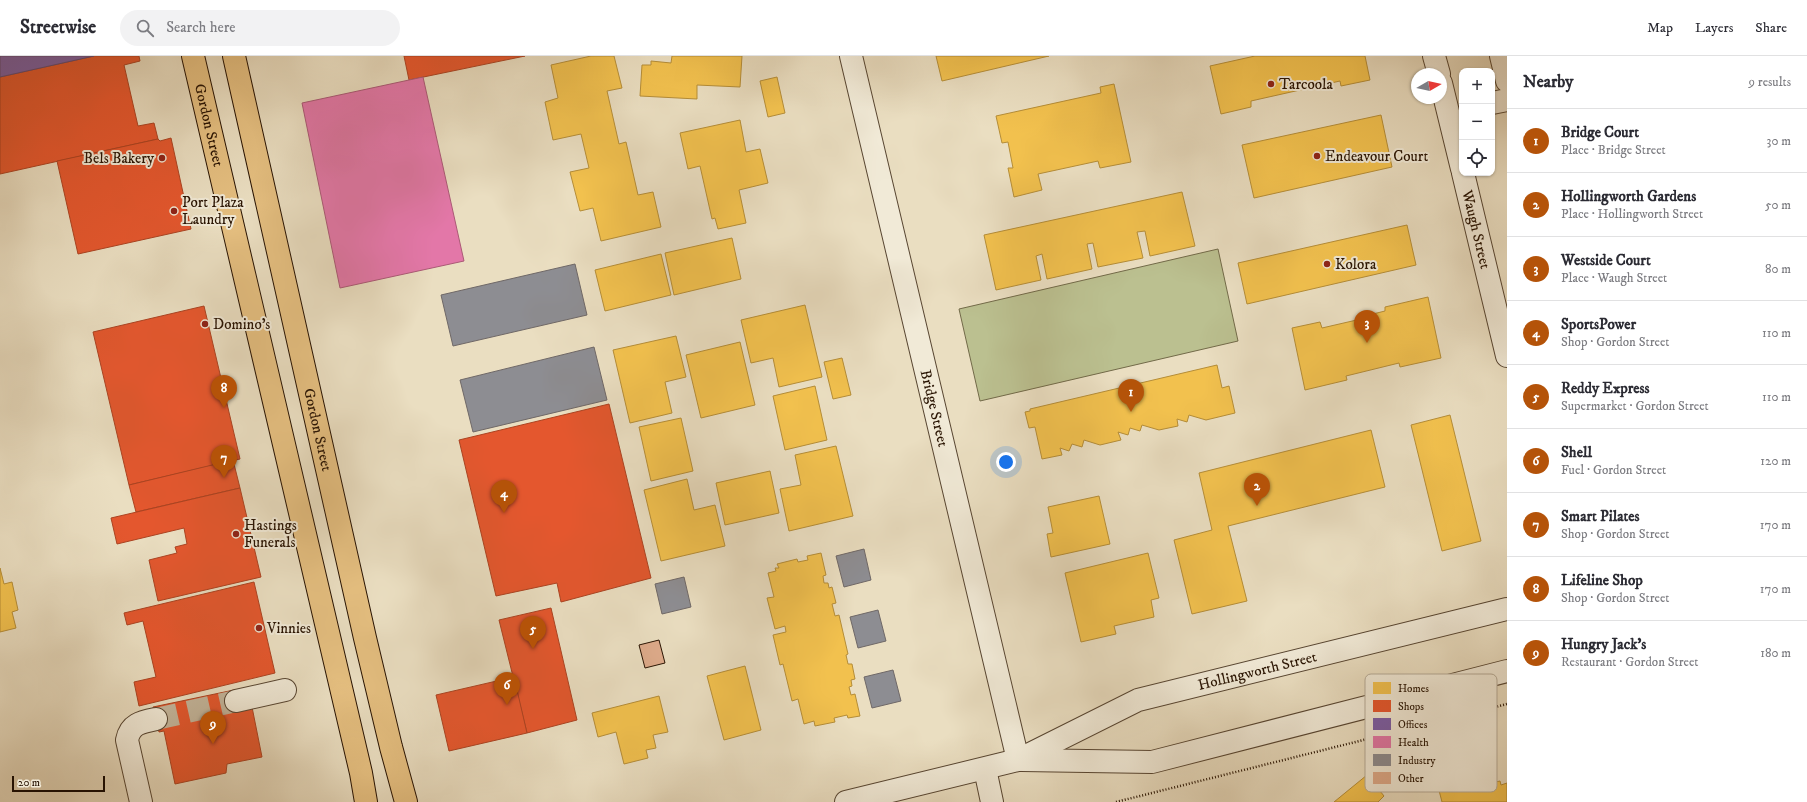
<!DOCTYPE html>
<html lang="en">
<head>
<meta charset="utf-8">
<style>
  :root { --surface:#fff; --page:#f2f2f3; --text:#2b2b33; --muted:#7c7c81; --line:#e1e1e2; --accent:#b45309 }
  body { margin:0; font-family:"IM FELL DW Pica",serif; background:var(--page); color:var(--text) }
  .controls { position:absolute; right:12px; top:12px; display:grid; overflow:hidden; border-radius:8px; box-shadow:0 1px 3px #0004 }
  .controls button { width:36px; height:36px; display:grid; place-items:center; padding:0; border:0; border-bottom:1px solid var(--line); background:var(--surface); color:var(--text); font:20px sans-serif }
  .compass { position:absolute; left:1411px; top:12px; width:36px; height:36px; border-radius:50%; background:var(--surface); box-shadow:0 1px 3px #0004; rotate:81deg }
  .scale { position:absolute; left:12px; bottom:10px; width:93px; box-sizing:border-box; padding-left:4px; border:2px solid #281302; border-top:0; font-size:11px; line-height:14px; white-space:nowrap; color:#281302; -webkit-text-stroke:3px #f1ead7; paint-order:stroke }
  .you { position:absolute; left:1006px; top:406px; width:14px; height:14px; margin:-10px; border:3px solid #fff; border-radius:50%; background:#1a73e8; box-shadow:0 0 0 6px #1a73e833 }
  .badge { display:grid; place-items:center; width:26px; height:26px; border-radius:50%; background:var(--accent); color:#fff; font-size:13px; font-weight:700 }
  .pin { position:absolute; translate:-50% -33px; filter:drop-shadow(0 1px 2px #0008) }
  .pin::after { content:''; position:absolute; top:21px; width:14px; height:12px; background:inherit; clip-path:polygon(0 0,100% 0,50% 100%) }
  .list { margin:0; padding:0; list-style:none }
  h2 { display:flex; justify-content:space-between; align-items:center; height:52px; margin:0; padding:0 16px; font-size:17px }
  h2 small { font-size:13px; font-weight:400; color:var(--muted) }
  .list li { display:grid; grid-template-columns:26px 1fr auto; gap:12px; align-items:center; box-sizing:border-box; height:64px; padding:0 16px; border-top:1px solid var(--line) }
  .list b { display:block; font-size:15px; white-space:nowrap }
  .list p { margin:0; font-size:13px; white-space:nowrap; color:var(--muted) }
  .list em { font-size:13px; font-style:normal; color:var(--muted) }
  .icon { flex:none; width:22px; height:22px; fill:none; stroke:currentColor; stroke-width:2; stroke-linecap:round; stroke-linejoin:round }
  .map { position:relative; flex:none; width:1507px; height:746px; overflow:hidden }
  header { display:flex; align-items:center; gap:24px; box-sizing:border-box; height:56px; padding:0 20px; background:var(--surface); border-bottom:1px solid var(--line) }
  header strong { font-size:19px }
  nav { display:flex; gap:22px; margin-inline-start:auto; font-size:14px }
  .search { width:280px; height:36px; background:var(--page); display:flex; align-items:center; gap:10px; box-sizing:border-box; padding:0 14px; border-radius:22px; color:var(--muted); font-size:15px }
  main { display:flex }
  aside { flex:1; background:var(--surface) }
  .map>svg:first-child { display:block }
  .green { fill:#bbc090; stroke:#726a49 }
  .homes { fill:#f2c14e; stroke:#b58d37 }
  .shops { fill:#e4572e; stroke:#ac4321 }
  .offices { fill:#7b5ea7; stroke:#624876 }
  .health { fill:#e377a8; stroke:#ab5976 }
  .industry { fill:#8d8d92; stroke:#6f6867 }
  .building { fill:#deab8b; stroke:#281302 }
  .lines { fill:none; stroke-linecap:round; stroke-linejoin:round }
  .minor-tunnel { stroke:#c3b59b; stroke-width:22; stroke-dasharray:22 11; stroke-linecap:butt }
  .minor-casing { stroke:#584632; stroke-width:24 }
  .major-casing { stroke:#281302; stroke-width:24 }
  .path { stroke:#281302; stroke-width:2.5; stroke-dasharray:1 2; stroke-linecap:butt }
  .minor { stroke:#f1ead7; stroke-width:22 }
  .major { stroke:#e5bf80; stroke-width:22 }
  .poi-dot { fill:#8f2418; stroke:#f1ead7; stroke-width:1.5 }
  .labels { text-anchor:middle; stroke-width:4; stroke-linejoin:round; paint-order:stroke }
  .poi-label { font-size:15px; fill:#281302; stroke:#f1ead7; text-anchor:start }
  .street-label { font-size:15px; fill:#281302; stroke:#f1ead7 }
  .key { fill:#f1ead7; stroke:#b5aa97; stroke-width:1 }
  .key-label { font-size:11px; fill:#281302 }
</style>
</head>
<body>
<header>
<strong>Streetwise</strong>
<div class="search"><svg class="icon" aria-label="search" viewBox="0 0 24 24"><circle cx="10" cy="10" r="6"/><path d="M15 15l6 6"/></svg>Search here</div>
<nav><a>Map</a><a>Layers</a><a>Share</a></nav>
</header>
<main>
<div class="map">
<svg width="1507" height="746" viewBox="0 0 1507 746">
  <rect width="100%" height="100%" fill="#eadec1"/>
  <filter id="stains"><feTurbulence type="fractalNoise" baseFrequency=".005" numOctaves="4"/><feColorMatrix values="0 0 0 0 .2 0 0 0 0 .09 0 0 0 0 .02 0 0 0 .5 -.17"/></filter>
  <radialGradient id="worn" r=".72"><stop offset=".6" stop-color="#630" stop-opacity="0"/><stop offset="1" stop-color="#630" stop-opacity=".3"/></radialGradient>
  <path class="green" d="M1218,193l20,92 -258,60 -21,-92z"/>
  <g class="homes">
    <path d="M591,0h23l8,32 -15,3 12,53 7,-2 12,53 15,-3 8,35 -60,14 -8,-33 -13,3 -10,-39 19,-4 -8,-34 -28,6 -8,-38 13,-4 -7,-33z"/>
    <path d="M672,0h70l-2,31 -43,-2v14l-57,-3 2,-31h9v-4l20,2z"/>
    <path d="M936,0h113l-107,25z"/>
    <path d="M1255,0h110l5,24 -29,6 -1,-5 -89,20v6l-30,7 -11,-48z"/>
    <path d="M777,21l8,36 -17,4 -8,-36z"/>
    <path d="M1114,28l17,78 -31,6 -2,-7 -60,13 4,16 -28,7 -6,-29h5l-5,-26 -6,1 -6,-27 105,-23 -1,-6z"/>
    <path d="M1381,59l11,52 -138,31 -12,-53z"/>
    <path d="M740,64l6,32 14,-3 8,34 -29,7 7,33 -28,6 -3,-11 -3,1 -12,-53 -12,3 -8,-36z"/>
    <path d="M1182,136l13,54 -45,10 -5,-25 -8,1 6,26 -45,9 -5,-24 -6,1 5,25 -45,10 -5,-25 -6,2 5,24 -45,10 -12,-55z"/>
    <path d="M1407,169l9,40 -169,39 -9,-41z"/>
    <path d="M732,182l9,41 -67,16 -9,-42z"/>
    <path d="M661,198l10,41 -66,16 -10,-41z"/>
    <path d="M1428,241l13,61 -41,9 -1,-4 -53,13 1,4 -42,10 -13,-62 28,-6 2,6 39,-9v-2l24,-6v-4z"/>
    <path d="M805,249l17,72 -43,10 -6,-29 -22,5 -10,-43z"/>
    <path d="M676,280l10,41 -21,5 7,31 -42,10 -17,-73z"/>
    <path d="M740,286l15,63 -54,13 -15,-63z"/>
    <path d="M842,302l9,37 -18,4 -9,-37z"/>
    <path d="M1217,309l5,23 7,-2 6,27 -29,7 -17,-5 -2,7 -10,-3 1,7 -19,4 -17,-5 -2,6 -10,-3 -2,7 -10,-3 3,8 -21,5 -16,-5 -2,7 -10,-3 -3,7 -9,-3 2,7 -20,4 -7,-32 -6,1 -4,-16 5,-1v-2z"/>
    <path d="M815,330l12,54 -42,10 -12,-54z"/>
    <path d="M1450,359l31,126 -39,10 -31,-126z"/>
    <path d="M681,362l12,53 -42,10 -12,-54z"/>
    <path d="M1371,374l14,57 -157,39 19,75 -55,13 -18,-74 38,-10 -13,-57z"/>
    <path d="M836,390l17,70 -64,15 -9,-42 21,-4 -6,-30z"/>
    <path d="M770,415l9,42 -54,12 -9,-42z"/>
    <path d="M687,423l7,31 21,-5 10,41 -64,15 -17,-71z"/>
    <path d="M1099,440l11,48 -59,13 -4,-23 6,-1 -5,-26z"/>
    <path d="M821,497l5,22 -3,1 1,7h4l1,5 3,-1 4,16 -4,1 3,12 4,-1 9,39 -2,1 2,9h4l3,15 -4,1 1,6 -3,1 2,8 4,-1 5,22 -12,2 -1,-3 -13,3 1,4 -20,4 -1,-5 -10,3 -6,-25 -6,2 -9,-37 -3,1 -7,-30 13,-3 -1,-6 -10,3 -8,-31 7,-1 -6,-24 8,-2 -1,-3h4l-2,-4 20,-5 1,3 10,-2 -1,-4z"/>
    <path d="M1148,497l11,45 -8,2 3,17 -40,9 2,8 -35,8 -16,-69z"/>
    <path d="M0,512l4,16 8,-2 6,28 -6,2 4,16 -16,4z"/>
    <path d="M745,610l16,64 -37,10 -17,-64z"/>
    <path d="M659,640l9,36 -15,3 3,13 -10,2 2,8 -24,6 -8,-32 -18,5 -6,-24z"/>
    <path d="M1467,703l5,1 4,21 5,4 19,-4 1,4 6,-2v19h-65l-9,-35z"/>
    <path d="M1367,719l17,21 -6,6h-44z"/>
  </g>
  <g class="shops">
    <path d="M94,0h45l1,5 -16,4 14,61 16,-3 4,16 -158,35v-97z"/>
    <path d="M404,0h121l-116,24z"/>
    <path d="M171,82l20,91 -113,25 -21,-93 101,-22 2,2z"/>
    <path d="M204,250l36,153 -111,26 -36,-153z"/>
    <path d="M609,348l42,174 -90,24 -4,-19 -61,13 -37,-156z"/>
    <path d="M233,404l7,28 -104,24 -7,-27z"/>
    <path d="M240,432l21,89 -103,24 -9,-41 28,-7 -2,-6 12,-3 -3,-16 -67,16 -6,-26z"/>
    <path d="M254,526l21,91 -136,33 -5,-24 22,-5 -13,-56 -16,4 -3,-12z"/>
    <path d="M551,552l26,112 -50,13 -28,-113z"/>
    <path d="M514,621l13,56 -78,18 -13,-56z"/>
    <path d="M234,634l18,17 10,50 -35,7 -1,9 -51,11 -11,-53 -5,1 -6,-25z"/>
  </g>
  <path class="offices" d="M0,0h94l-94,21z"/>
  <path class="health" d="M423,21l41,184 -124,27 -38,-185z"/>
  <g class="industry">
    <path d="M575,208l12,51 -134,31 -12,-51z"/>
    <path d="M594,291l13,53 -134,32 -13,-52z"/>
    <path d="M864,493l7,31 -27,7 -8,-31z"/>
    <path d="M684,521l7,30 -29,7 -7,-30z"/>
    <path d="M878,554l8,31 -28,7 -8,-31z"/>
    <path d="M893,614l8,31 -29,7 -8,-31z"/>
  </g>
  <path class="building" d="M659,584l6,23 -20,5 -6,-23z"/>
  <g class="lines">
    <path class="minor-tunnel" d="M156,663l80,-18"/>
    <g class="minor-casing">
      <g id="minor">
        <path id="s1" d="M851,0l167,704"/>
        <path d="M1434,0l5,18"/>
        <path d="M1501,0l6,25"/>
        <path d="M1441,27l21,86"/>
        <path d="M1492,47l15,-3"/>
        <path id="s2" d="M1463,117l44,183"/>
        <path d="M236,645l49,-11"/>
        <path d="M1022,704l130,2 355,-91"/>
        <path d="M985,713l7,33"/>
        <path d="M141,746l-14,-62c3,-16 14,-18 29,-21"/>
        <path id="s3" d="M846,746l172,-42 120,-60 369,-91"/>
      </g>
    </g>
    <g class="major-casing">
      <g id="major">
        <path id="s4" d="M193,0l168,717 5,29"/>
        <path id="s5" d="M234,0l131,582 26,109 15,55"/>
      </g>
    </g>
    <path class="path" d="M1116,746l391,-98"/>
    <use href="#minor" class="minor"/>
    <use href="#major" class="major"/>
  </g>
  <g class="poi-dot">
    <circle cx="1271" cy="28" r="4"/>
    <circle cx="1317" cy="100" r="4"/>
    <circle cx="162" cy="102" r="4"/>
    <circle cx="174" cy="155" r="4"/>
    <circle cx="1327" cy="208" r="4"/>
    <circle cx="205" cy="268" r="4"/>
    <circle cx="236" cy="478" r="4"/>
    <circle cx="259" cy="572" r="4"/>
  </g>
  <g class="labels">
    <g class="poi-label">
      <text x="1279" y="33">Tarcoola</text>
      <text x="1325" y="105">Endeavour Court</text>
      <text x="154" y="107" text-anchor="end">Bels Bakery</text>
      <text x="182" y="151">Port Plaza<tspan x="182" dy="17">Laundry</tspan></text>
      <text x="1335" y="213">Kolora</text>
      <text x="213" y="273">Domino's</text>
      <text x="244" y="474">Hastings<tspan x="244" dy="17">Funerals</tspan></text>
      <text x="267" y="577">Vinnies</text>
    </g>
    <g class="street-label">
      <text dy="5" stroke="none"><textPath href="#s4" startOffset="71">Gordon Street</textPath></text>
      <text dy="5" stroke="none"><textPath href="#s2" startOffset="58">Waugh Street</textPath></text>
      <text dy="5" stroke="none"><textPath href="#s1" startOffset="362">Bridge Street</textPath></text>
      <text dy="5" stroke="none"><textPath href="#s5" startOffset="383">Gordon Street</textPath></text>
      <text dy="5" stroke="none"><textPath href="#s3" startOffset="434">Hollingworth Street</textPath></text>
    </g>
  </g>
  <rect x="1365" y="618" width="132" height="118" rx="6" class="key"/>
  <rect x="1373" y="626" width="18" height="12" fill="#f2c14e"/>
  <rect x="1373" y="644" width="18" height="12" fill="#e4572e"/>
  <rect x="1373" y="662" width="18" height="12" fill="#7b5ea7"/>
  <rect x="1373" y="680" width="18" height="12" fill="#e377a8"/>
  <rect x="1373" y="698" width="18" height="12" fill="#8d8d92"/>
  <rect x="1373" y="716" width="18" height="12" fill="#deab8b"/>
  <g class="key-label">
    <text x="1398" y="636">Homes</text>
    <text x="1398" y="654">Shops</text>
    <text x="1398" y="672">Offices</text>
    <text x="1398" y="690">Health</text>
    <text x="1398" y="708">Industry</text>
    <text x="1398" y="726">Other</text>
  </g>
  <rect width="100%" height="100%" filter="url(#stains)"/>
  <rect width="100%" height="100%" fill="url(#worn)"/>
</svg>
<div class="controls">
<button>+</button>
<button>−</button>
<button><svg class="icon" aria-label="locate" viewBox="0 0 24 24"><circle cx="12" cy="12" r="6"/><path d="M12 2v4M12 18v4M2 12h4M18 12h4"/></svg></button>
</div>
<svg class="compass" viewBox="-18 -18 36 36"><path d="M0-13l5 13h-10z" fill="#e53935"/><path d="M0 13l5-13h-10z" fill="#7c7c81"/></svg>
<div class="scale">20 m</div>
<div class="you"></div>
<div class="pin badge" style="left:1131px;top:356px">1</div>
<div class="pin badge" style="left:1257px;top:450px">2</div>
<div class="pin badge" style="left:1367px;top:287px">3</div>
<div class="pin badge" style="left:504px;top:457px">4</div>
<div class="pin badge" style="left:533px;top:593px">5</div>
<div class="pin badge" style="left:507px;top:649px">6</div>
<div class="pin badge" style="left:224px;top:422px">7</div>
<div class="pin badge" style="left:224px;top:352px">8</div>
<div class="pin badge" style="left:213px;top:688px">9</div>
</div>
<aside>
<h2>Nearby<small>9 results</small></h2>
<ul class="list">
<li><span class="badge">1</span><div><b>Bridge Court</b><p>Place · Bridge Street</p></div><em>30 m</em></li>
<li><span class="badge">2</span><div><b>Hollingworth Gardens</b><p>Place · Hollingworth Street</p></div><em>50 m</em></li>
<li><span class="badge">3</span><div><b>Westside Court</b><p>Place · Waugh Street</p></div><em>80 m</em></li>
<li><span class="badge">4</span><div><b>SportsPower</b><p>Shop · Gordon Street</p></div><em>110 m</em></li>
<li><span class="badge">5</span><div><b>Reddy Express</b><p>Supermarket · Gordon Street</p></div><em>110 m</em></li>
<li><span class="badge">6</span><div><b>Shell</b><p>Fuel · Gordon Street</p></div><em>120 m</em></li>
<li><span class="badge">7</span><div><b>Smart Pilates</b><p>Shop · Gordon Street</p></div><em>170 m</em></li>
<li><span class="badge">8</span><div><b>Lifeline Shop</b><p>Shop · Gordon Street</p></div><em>170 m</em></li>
<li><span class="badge">9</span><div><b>Hungry Jack's</b><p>Restaurant · Gordon Street</p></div><em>180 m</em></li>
</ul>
</aside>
</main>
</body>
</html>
